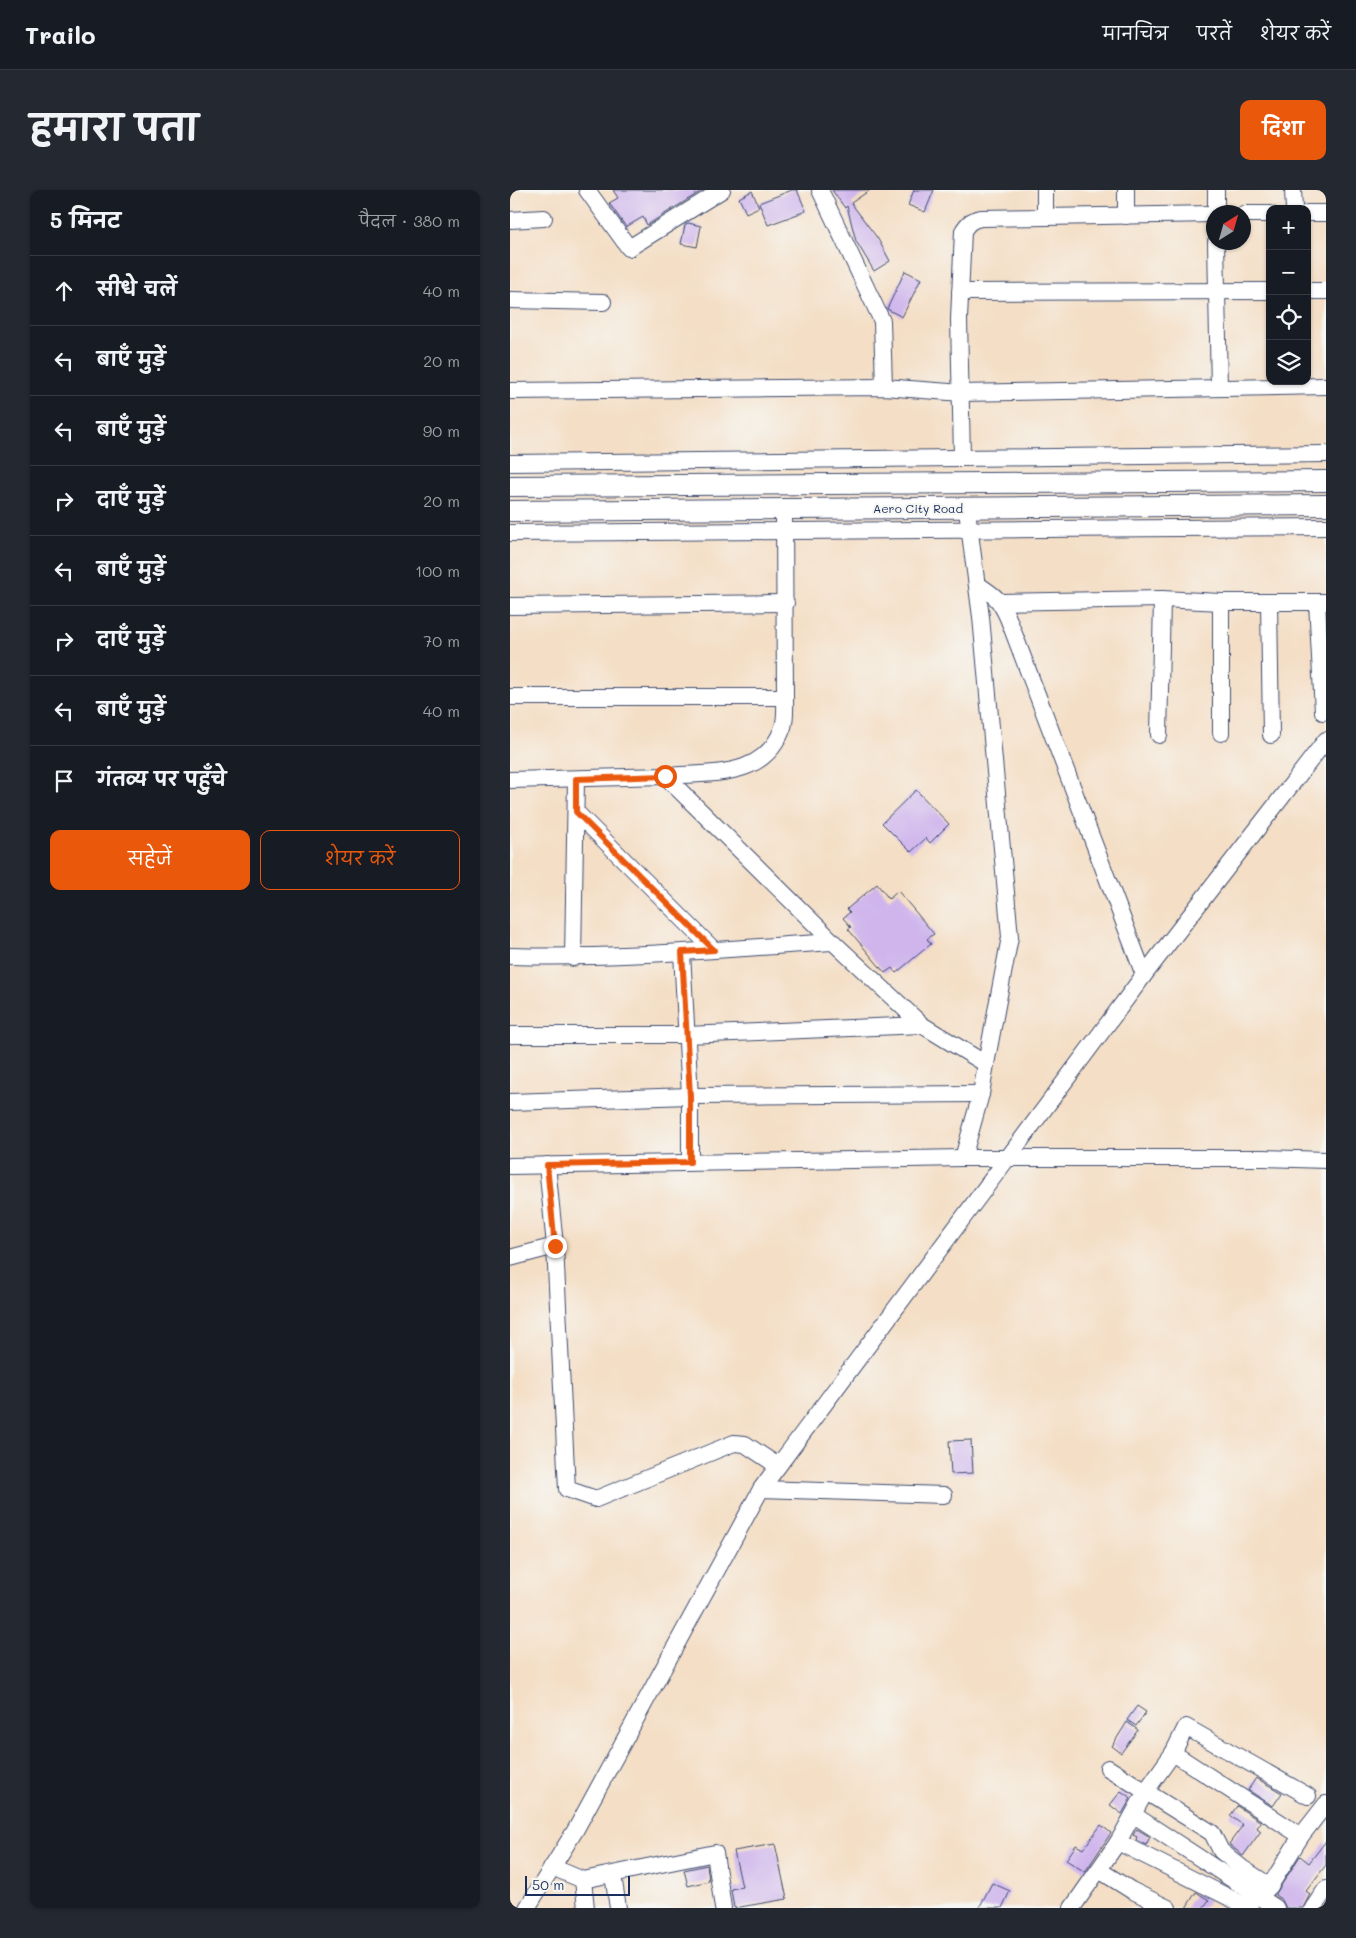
<!DOCTYPE html>
<html lang="hi">
<head>
<meta charset="utf-8">
<style>
  :root { --surface:#171b24; --page:#242831; --text:#f1f3f6; --muted:#9ea1a6; --line:#363941; --accent:#ea580c }
  body { margin:0; font-family:Mali,"Playpen Sans Deva",sans-serif; background:var(--page); color:var(--text) }
  .controls { position:absolute; right:15px; top:15px; display:grid; overflow:hidden; border-radius:10px; box-shadow:0 1px 4px #0004 }
  .controls button { width:45px; height:45px; display:grid; place-items:center; padding:0; border:0; border-bottom:1px solid var(--line); background:var(--surface); color:var(--text); font:25px sans-serif }
  .compass { position:absolute; left:696px; top:15px; width:45px; height:45px; border-radius:50%; background:var(--surface); box-shadow:0 1px 4px #0004; rotate:37deg }
  .scale { position:absolute; left:15px; bottom:12px; width:105px; box-sizing:border-box; padding-left:5px; border:2px solid #1b2f5e; border-top:0; font-size:14px; line-height:18px; white-space:nowrap; color:#1b2f5e; -webkit-text-stroke:4px #f6f6f2; paint-order:stroke }
  .stop { position:absolute; width:15px; height:15px; margin:-11px; border:4px solid #ea580c; border-radius:50%; background:#fff }
  .stop.end { background:#ea580c; border-color:#fff; box-shadow:0 1px 5px #0008 }
  .list { margin:0; padding:0; list-style:none }
  h2 { display:flex; justify-content:space-between; align-items:center; height:65px; margin:0; padding:0 20px; font-size:21px }
  h2 small { font-size:16px; font-weight:400; color:var(--muted) }
  .list li { display:grid; grid-template-columns:32px 1fr auto; gap:15px; align-items:center; box-sizing:border-box; height:70px; padding:0 20px; border-top:1px solid var(--line) }
  .list b { display:block; font-size:19px; white-space:nowrap }
  .list em { font-size:16px; font-style:normal; color:var(--muted) }
  .actions { display:flex; gap:10px; padding:15px 20px }
  .actions a { flex:1; padding:11px 0; border:1px solid var(--accent); border-radius:10px; text-align:center; font-size:18px; color:var(--accent) }
  .actions .main { background:var(--accent); color:#fff }
  .icon { flex:none; width:28px; height:28px; fill:none; stroke:currentColor; stroke-width:2; stroke-linecap:round; stroke-linejoin:round }
  .map { position:relative; flex:none; width:816px; height:1718px; overflow:hidden; border-radius:10px }
  header { display:flex; align-items:center; gap:30px; box-sizing:border-box; height:70px; padding:0 25px; background:var(--surface); border-bottom:1px solid var(--line) }
  header strong { font-size:24px }
  nav { display:flex; gap:28px; margin-inline-start:auto; font-size:18px }
  .intro { display:flex; align-items:center; justify-content:space-between; box-sizing:border-box; height:120px; padding:0 30px }
  h1 { margin:0; font-size:35px }
  .button { padding:12px 22px; border-radius:10px; background:var(--accent); color:#fff; font-size:18px; font-weight:700 }
  main { display:flex; gap:30px; padding:0 30px }
  aside { flex:1; background:var(--surface); border-radius:10px; box-shadow:0 1px 4px #0004 }
  .map>svg:first-child { display:block }
  .building { fill:#cfb5ec }
  .lines { fill:none; stroke-linecap:round; stroke-linejoin:round }
  .minor-casing { stroke:#3c496d; stroke-width:18 }
  .tertiary-casing { stroke:#3c496d; stroke-width:22 }
  .minor { stroke:#fff; stroke-width:16 }
  .tertiary { stroke:#fff; stroke-width:20 }
  .route { stroke:#ea580c; stroke-width:6 }
  .labels { text-anchor:middle; stroke-width:4.5; stroke-linejoin:round; paint-order:stroke }
  .street-label { font-size:12px; fill:#1b2f5e; stroke:#f6f6f2 }
</style>
</head>
<body>
<header>
<strong>Trailo</strong>
<nav><a>मानचित्र</a><a>परतें</a><a>शेयर करें</a></nav>
</header>
<div class="intro"><h1>हमारा पता</h1><a class="button">दिशा</a></div>
<main>
<aside>
<h2>5 मिनट<small>पैदल · 380 m</small></h2>
<ul class="list">
<li><svg class="icon" aria-label="ahead" viewBox="0 0 24 24"><path d="M12 20V5M6 11l6-6 6 6"/></svg><div><b>सीधे चलें</b></div><em>40 m</em></li>
<li><svg class="icon" aria-label="left" viewBox="0 0 24 24"><path d="M17 20v-9H6M10 6l-5 5 5 5"/></svg><div><b>बाएँ मुड़ें</b></div><em>20 m</em></li>
<li><svg class="icon" aria-label="left" viewBox="0 0 24 24"><path d="M17 20v-9H6M10 6l-5 5 5 5"/></svg><div><b>बाएँ मुड़ें</b></div><em>90 m</em></li>
<li><svg class="icon" aria-label="right" viewBox="0 0 24 24"><path d="M7 20v-9h11M14 6l5 5-5 5"/></svg><div><b>दाएँ मुड़ें</b></div><em>20 m</em></li>
<li><svg class="icon" aria-label="left" viewBox="0 0 24 24"><path d="M17 20v-9H6M10 6l-5 5 5 5"/></svg><div><b>बाएँ मुड़ें</b></div><em>100 m</em></li>
<li><svg class="icon" aria-label="right" viewBox="0 0 24 24"><path d="M7 20v-9h11M14 6l5 5-5 5"/></svg><div><b>दाएँ मुड़ें</b></div><em>70 m</em></li>
<li><svg class="icon" aria-label="left" viewBox="0 0 24 24"><path d="M17 20v-9H6M10 6l-5 5 5 5"/></svg><div><b>बाएँ मुड़ें</b></div><em>40 m</em></li>
<li><svg class="icon" aria-label="arrive" viewBox="0 0 24 24"><path d="M6 21V4h12l-3 4 3 4H6"/></svg><div><b>गंतव्य पर पहुँचे</b></div></li>
</ul>
<div class="actions"><a class="main">सहेजें</a><a>शेयर करें</a></div>
</aside>
<div class="map">
<svg width="816" height="1718" viewBox="0 0 816 1718">
  <rect width="100%" height="100%" fill="#f6f6f2"/>
  <filter id="ink" filterUnits="userSpaceOnUse"><feTurbulence type="fractalNoise" baseFrequency=".02" numOctaves="2"/><feDisplacementMap in="SourceGraphic" scale="10" xChannelSelector="R" yChannelSelector="G"/><feConvolveMatrix kernelMatrix="1 2 1 2 8 2 1 2 1" color-interpolation-filters="sRGB"/></filter>
  <filter id="wash" filterUnits="userSpaceOnUse"><feTurbulence type="fractalNoise" baseFrequency=".0096" numOctaves="4" result="noise"/><feDisplacementMap in="SourceGraphic" scale="20" xChannelSelector="R" yChannelSelector="G"/><feGaussianBlur stdDeviation="1.12" result="paint"/><feColorMatrix in="noise" values="0 0 0 0 0 0 0 0 0 0 0 0 0 0 0 0 0 1.4 0 .05"/><feComposite in="paint" operator="in"/></filter>
  <g filter="url(#wash)">
    <rect width="100%" height="100%" fill="#f4dec5"/>
    <g id="blocks">
      <g class="building">
        <path d="M103,0h90l-56,35 -4,-8 -17,10 -17,-24 9,-5z"/>
        <path d="M282,0h5l9,21 -38,14 -9,-22z"/>
        <path d="M322,0h38l-19,13 27,36 12,22 -16,10 -18,-30 -9,-35 -2,2z"/>
        <path d="M404,0h20l-9,22 -17,-7z"/>
        <path d="M242,1l7,16 -13,6 -7,-15z"/>
        <path d="M178,33l13,3 -4,21 -16,-3 4,-19z"/>
        <path d="M395,81l16,8 -19,38 -15,-8z"/>
        <path d="M406,600l33,34 -19,19 -4,-5 -15,14 -29,-29z"/>
        <path d="M367,694l12,15 9,-8 36,43 -7,5 4,5 -35,29 -4,-5 -7,5 -37,-44 3,-2 -8,-9 7,-6 -3,-3z"/>
        <path d="M461,1250l2,33 -22,1 -2,-33z"/>
        <path d="M627,1516l9,6 -10,14 -9,-6z"/>
        <path d="M617,1532l11,8 -17,23 -9,-7z"/>
        <path d="M746,1588l26,15 -9,13 -25,-16z"/>
        <path d="M611,1601l10,7 -9,16 -12,-9z"/>
        <path d="M727,1616l24,16 -4,6 4,3 -18,25 -14,-12 14,-19 -13,-9z"/>
        <path d="M591,1635l10,8 -26,39 -19,-12 10,-15 7,4z"/>
        <path d="M627,1639l13,8 -4,8 -10,-5 1,-3 -4,-2z"/>
        <path d="M816,1651v24l-20,26 4,3 -7,14h-17l-4,-8 -7,-5 25,-39 9,7z"/>
        <path d="M265,1654l12,55 -53,9 -3,-19 11,-2 -8,-36z"/>
        <path d="M197,1675l2,16 -21,5 -4,-16z"/>
        <path d="M482,1693l18,8 -8,17h-23z"/>
        <path d="M686,1702l13,8 -6,8h-17z"/>
      </g>
    </g>
  </g>
  <g filter="url(#ink)">
    <use href="#blocks" fill-opacity="0" stroke="#3c496d" stroke-width="1"/>
    <g class="lines">
      <g class="minor-casing">
        <g id="minor">
          <path d="M77,0l42,58 93,-58"/>
          <path d="M310,0l62,131 2,66"/>
          <path d="M616,0v26"/>
          <path d="M783,0l1,19"/>
          <path d="M706,22v-22"/>
          <path d="M797,23h19"/>
          <path d="M734,24h26"/>
          <path d="M535,27l169,-3"/>
          <path d="M0,30l34,-2"/>
          <path d="M706,52l3,146"/>
          <path d="M797,101h19"/>
          <path d="M450,102l310,-1"/>
          <path d="M0,110l93,2"/>
          <path d="M0,201l374,-4 78,6 364,-7"/>
          <path d="M452,268l-3,-139 4,-88c5,-8 8,-11 18,-13l64,-1v-27"/>
          <path d="M0,273l816,-9"/>
          <path d="M274,320l1,187c0,10 1,21 -2,30 -18,53 -73,45 -118,49l168,166 89,83 64,39 -5,30 -18,64"/>
          <path d="M458,328l13,99 29,320 -24,127"/>
          <path d="M0,343l816,-6"/>
          <path d="M467,394c18,12 22,14 31,34l136,357"/>
          <path d="M491,412l161,-3"/>
          <path d="M759,412l2,133"/>
          <path d="M807,412l6,110"/>
          <path d="M0,416l276,-3"/>
          <path d="M0,507h275"/>
          <path d="M711,543v-131"/>
          <path d="M649,545l3,-136 59,3h105"/>
          <path d="M0,590l155,-4"/>
          <path d="M66,622l138,138"/>
          <path d="M172,763l8,143v66"/>
          <path d="M0,766c108,3 215,-7 323,-14"/>
          <path d="M63,768l3,-179"/>
          <path d="M0,845h176l236,-10"/>
          <path d="M0,912l180,-6 291,-2"/>
          <path d="M37,975l8,81 12,243 29,10 138,-56 11,1 33,22"/>
          <path d="M0,976l453,-8h301l62,2"/>
          <path d="M0,1068l45,-12"/>
          <path d="M251,1299l183,6"/>
          <path d="M663,1563l128,83"/>
          <path d="M598,1578l104,65 9,18 21,17 28,18"/>
          <path d="M624,1625l142,93"/>
          <path d="M608,1652l132,66"/>
          <path d="M42,1677l31,13 132,-27 8,55"/>
          <path d="M589,1680l32,20 37,18"/>
          <path d="M103,1685l5,33"/>
          <path d="M73,1690l3,28"/>
          <path d="M752,1704l8,-8 31,-50 25,-32"/>
          <path d="M17,1718l49,-79 185,-340 383,-514 182,-235"/>
          <path d="M562,1718l46,-66 28,-51 27,-38 13,-26 122,69"/>
          <path d="M803,1718l13,-19"/>
        </g>
      </g>
      <g class="tertiary-casing">
        <g id="tertiary">
          <path d="M0,296l816,-5"/>
          <path d="M0,321l816,-6"/>
        </g>
      </g>
      <use href="#minor" class="minor"/>
      <use href="#tertiary" class="tertiary"/>
    </g>
  </g>
  <g class="lines" filter="url(#ink)">
    <path class="route" d="M45,1056l-8,-81 143,-3v-66l-8,-144 32,-2 -138,-138v-33l89,-3"/>
  </g>
  <g class="labels">
    <g class="street-label">
      <text x="408" y="323">Aero City Road</text>
    </g>
  </g>
</svg>
<div class="controls">
<button>+</button>
<button>−</button>
<button><svg class="icon" aria-label="locate" viewBox="0 0 24 24"><circle cx="12" cy="12" r="6"/><path d="M12 2v4M12 18v4M2 12h4M18 12h4"/></svg></button>
<button><svg class="icon" aria-label="layers" viewBox="0 0 24 24"><path d="M12 4l9 5-9 5-9-5zM3 14l9 5 9-5"/></svg></button>
</div>
<svg class="compass" viewBox="-18 -18 36 36"><path d="M0-13l5 13h-10z" fill="#e53935"/><path d="M0 13l5-13h-10z" fill="#9ea1a6"/></svg>
<div class="scale">50 m</div>
<div class="stop" style="left:155px;top:586px"></div>
<div class="stop end" style="left:45px;top:1056px"></div>
</div>
</main>
</body>
</html>
